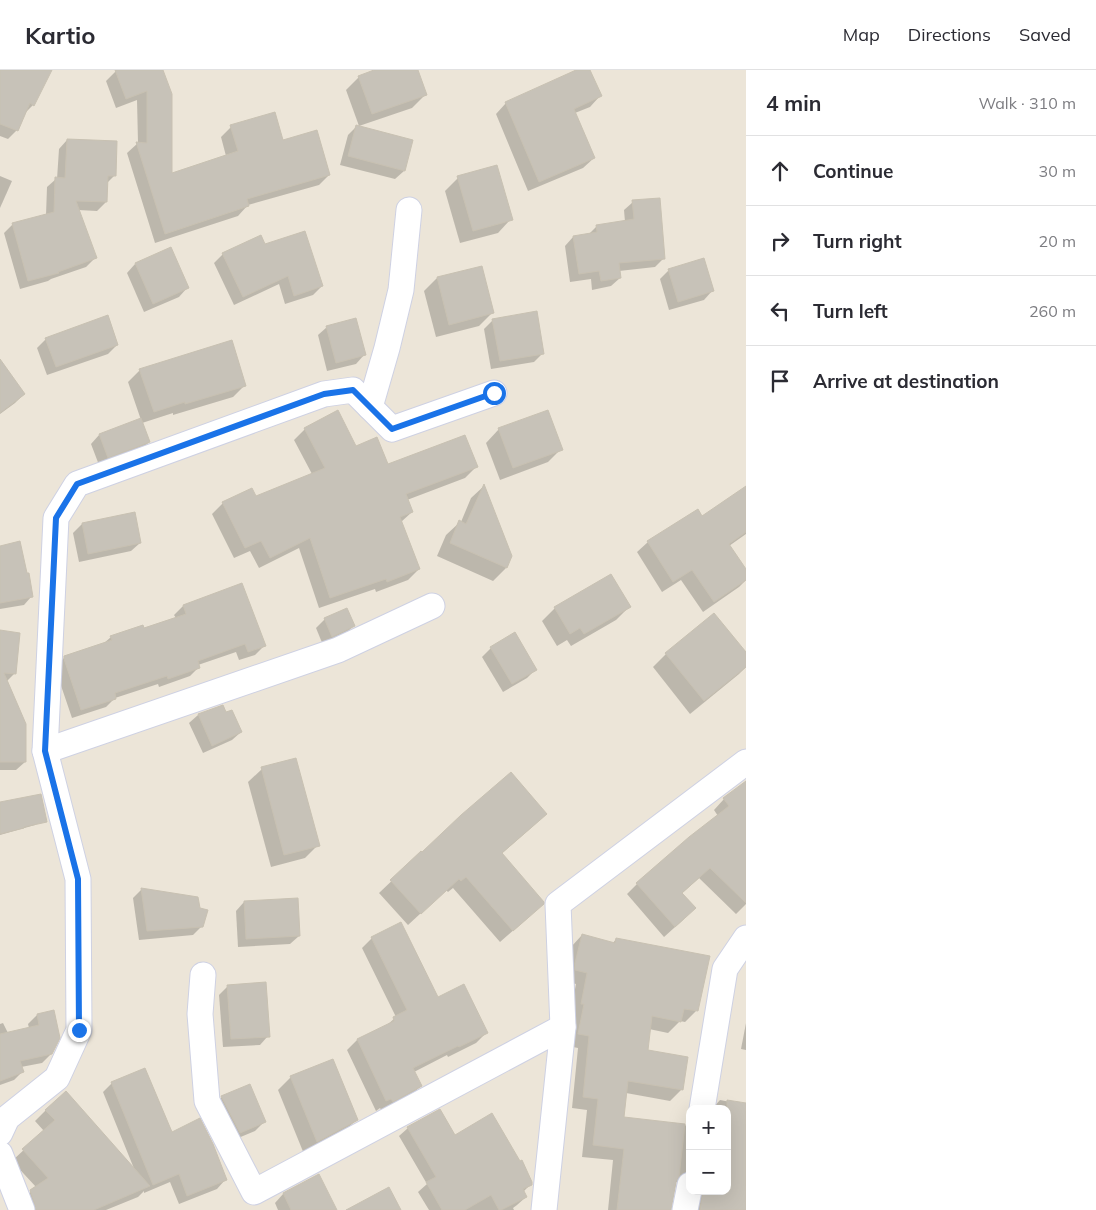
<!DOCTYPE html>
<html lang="en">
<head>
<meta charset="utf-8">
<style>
  :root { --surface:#fff; --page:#f2f2f3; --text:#2b2b33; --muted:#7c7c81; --line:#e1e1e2 }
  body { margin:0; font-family:Mulish,sans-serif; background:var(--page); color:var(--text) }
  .controls { position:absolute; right:15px; bottom:15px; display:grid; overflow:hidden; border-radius:10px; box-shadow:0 5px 20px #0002 }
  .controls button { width:45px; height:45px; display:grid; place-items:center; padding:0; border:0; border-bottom:1px solid var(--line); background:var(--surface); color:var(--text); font:25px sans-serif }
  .stop { position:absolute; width:15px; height:15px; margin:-11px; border:4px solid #1a73e8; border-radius:50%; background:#fff }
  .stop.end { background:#1a73e8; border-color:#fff; box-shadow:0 1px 5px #0008 }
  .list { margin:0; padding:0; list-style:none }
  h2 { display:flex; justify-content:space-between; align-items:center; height:65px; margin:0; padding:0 20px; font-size:21px }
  h2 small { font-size:16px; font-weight:400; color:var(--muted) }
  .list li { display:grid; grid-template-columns:32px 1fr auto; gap:15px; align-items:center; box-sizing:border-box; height:70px; padding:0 20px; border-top:1px solid var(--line) }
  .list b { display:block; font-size:19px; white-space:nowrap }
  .list em { font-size:16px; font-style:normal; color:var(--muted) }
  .icon { flex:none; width:28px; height:28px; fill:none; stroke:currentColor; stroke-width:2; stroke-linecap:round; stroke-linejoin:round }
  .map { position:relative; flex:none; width:746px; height:1140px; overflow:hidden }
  header { display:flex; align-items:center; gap:30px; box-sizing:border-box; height:70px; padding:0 25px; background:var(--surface); border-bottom:1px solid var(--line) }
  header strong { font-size:24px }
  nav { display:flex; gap:28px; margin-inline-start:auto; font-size:18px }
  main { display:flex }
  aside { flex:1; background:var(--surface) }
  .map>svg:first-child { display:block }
  .shadow { fill:#0003 }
  .building { fill:#c7c2b8; stroke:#c8c1b2 }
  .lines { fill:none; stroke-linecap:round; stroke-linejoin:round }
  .minor-casing { stroke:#ced1e3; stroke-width:27 }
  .minor { stroke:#fff; stroke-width:25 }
  .route { stroke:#1a73e8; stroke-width:6 }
</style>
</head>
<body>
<header>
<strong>Kartio</strong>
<nav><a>Map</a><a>Directions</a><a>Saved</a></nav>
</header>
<main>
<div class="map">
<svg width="746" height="1140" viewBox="0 0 746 1140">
  <rect width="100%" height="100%" fill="#ece5d8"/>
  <g class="shadow">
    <path d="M0,0h47l-14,35 -9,9 -8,17 -8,8 -8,-3z"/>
    <path d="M119,0h43l9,104 55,-18 -5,-19 10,-10 51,14 47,34 -10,10 -71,20 -10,11 -83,27 -28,-90 11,-10 -1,-43 -21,8 -10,-27 10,-10z"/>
    <path d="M378,0h39l8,25 -13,13 -53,18 -13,-36 13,-13z"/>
    <path d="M579,0h9l12,26 -10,11 -15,6 19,45 -11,10 -55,23 -32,-77 10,-11z"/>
    <path d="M357,56l47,45 -9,8 -55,-14 8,-30z"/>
    <path d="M67,70l47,36 -8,8v18l-9,9 -19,-1 17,48 -9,9 -35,12 -3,2 -28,8 -16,-56 9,-9 33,-9 1,-28 9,-8h1l2,-30z"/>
    <path d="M0,106l12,5 -12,27z"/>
    <path d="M458,108l53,41 -13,14 -38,10 -15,-52z"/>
    <path d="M633,132l30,57 -8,8 -36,4 1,7 -9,8 -19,4 -1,-11 -21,3 -5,-36 8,-9 16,-3 8,-8 28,-4 -1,-12z"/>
    <path d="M264,175l58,41 -9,9 -28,9 -6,-20 -45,21 -20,-42 9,-9z"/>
    <path d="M135,194l52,24 -8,9 -35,15 -17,-39z"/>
    <path d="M669,200l43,21 -8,9 -35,10 -9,-31z"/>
    <path d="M437,208l55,35 -13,13 -43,11 -12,-46z"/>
    <path d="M493,250l50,33 -9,9 -43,7 -7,-40z"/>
    <path d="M327,257l37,28 -8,9 -29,7 -9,-36z"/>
    <path d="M46,269l71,6 -9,9 -61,21 -10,-27z"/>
    <path d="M0,293l24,31 -9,9 -15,11z"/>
    <path d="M140,300l104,16 -11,11 -60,18v-2l-31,10 7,19 -9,9 -41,14 -8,-21 8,-9 42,-15 -13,-38z"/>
    <path d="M305,359l51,19 32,18 88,1 -11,11 -58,22 5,12 -11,10 18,47 -11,11 -32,12 -1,-3 -56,19 -20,-60 -40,20 -9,-17 -16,7 -22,-44 11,-11 32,-5 57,-24 -18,-34z"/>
    <path d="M499,359l62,20 -13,13 -48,18 -14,-37z"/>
    <path d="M484,416l22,82 -13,13 -56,-25 9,-21 14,-13h1l10,-24z"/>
    <path d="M746,426v38l-17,12 17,25v9l-7,7 -36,25 -22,-32 -19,12 -25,-40 11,-10 54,-24z"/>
    <path d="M134,444l6,29 -9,8 -52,11 -6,-29 9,-9z"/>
    <path d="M0,477l31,50 -7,8 -24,4z"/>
    <path d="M241,515l23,61 -9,9 -16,5 -3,-8 -38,13 1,2 -9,9 -31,11 -1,-3 -43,14 -9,9 -34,11 -17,-50 1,-2 9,-9 38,-13 8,-7 32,-8 33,-11 -2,-3 9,-9z"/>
    <path d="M629,537l-13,13 -45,26 -4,-6 -10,6 -15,-25 13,-13z"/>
    <path d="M714,545l32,39v13l-7,7 -49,40 -37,-47 13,-13z"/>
    <path d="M325,549l28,7 -8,9 -22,10 -7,-17z"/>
    <path d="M0,562l15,41 -8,8 18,81 -9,8h-16z"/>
    <path d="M491,578l44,22 -8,8 -24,14 -21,-35z"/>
    <path d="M222,636l4,8 15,18 -9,8 -29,13 -14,-30 9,-8z"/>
    <path d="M262,699l56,76 -13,13 -34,9 -23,-85z"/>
    <path d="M746,713v121l-10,10 -37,-36 -18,16 3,25 -20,18 -37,-43 10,-10 81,-68 -4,-6 10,-11z"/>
    <path d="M0,734l44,12 -9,9 -35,10z"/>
    <path d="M546,744l-13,12 -32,28 29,62 -30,26 -47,-54 -5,4 -2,-2 -38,35 -29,-32 42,-40 1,1z"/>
    <path d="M142,819l60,37 -9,9 -54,5 -6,-42z"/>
    <path d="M244,832l55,34 -9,8 -52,3 -2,-36z"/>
    <path d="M582,865l31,8 3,-4 80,72 -11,11 -5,-1 -12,12 -19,-4 -3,22 36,38 -12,12 -44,-8 -3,25 67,8v63l-10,-7h-5l-5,28h-62l5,-50 -31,-3 5,-47 -15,-2 6,-60 -10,-2 2,-31 6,-31 -12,-3 7,-34z"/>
    <path d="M372,868l65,60 50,34 -11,11 -28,14 -1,-2 -33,17 7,14 -11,10 -28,15 -2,-3 -4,3 -29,-61 10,-10 28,-13 11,-10 -34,-69z"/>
    <path d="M228,916l40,50 -8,9 -37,2 -4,-52z"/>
    <path d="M53,942l-2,42 -9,9 -21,4 2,4 -9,9 -14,5v-61l3,-1 5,10 21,-5 -1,-4 9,-9z"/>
    <path d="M746,953v27l-5,-1z"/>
    <path d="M291,1007l65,43 -13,13 -39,21 -26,-64z"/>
    <path d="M112,1013l113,97 -8,9 -38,15 -9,-22 -26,11v-2l-6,6 -32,13h-83l-3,-8 16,-15 -24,-26 32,-30 -9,-10 11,-11 89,61 -32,-79z"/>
    <path d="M222,1027l42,25 -9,9 -24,10 -18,-35z"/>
    <path d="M720,1030l26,5v105h-55l1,-19h35v-82h-15z"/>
    <path d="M408,1058l47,8 76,48 -8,8 3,5 -9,8 -4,3 1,2h-85l-11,-18 9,-8 -28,-48z"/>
    <path d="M318,1106l5,34h-45l-3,-7 8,-9z"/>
  </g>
  <g class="building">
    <path d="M0,0h52l-18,36 -4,-3 -12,28 -18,-7z"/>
    <path d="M115,0h48l9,24v79l66,-22 -8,-26 45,-13 8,28 34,-10 13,45 -83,24 2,7 -84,28 -29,-92 11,1v-52l-21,8z"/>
    <path d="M374,0h44l9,25 -55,19 -14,-38z"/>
    <path d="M576,0h14l12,26 -28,13 21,49 -56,24 -34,-80z"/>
    <path d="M356,55l57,15 -8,31 -57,-15z"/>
    <path d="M67,69l50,2 -1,35h-8l-1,26 -31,-1 21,57 -39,14 1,1 -31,8 -16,-58 42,-11 1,-35 10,1z"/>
    <path d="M497,95l16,55 -40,11 -16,-55z"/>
    <path d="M660,128l5,61 -46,4 2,15 -20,3 -2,-10 -20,3 -6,-38 24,-4 -1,-7 38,-6 -2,-19z"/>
    <path d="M305,161l18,55 -29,10 -6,-20 -45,21 -21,-44 39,-18 4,9z"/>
    <path d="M171,177l18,41 -36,16 -18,-41z"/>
    <path d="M704,188l10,33 -36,11 -10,-33z"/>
    <path d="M482,196l12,47 -45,12 -12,-48z"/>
    <path d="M537,241l7,43 -44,7 -8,-42z"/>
    <path d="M108,245l10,30 -62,22 -11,-29z"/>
    <path d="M356,248l10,37 -30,8 -10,-37z"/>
    <path d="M232,270l14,46 -61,18v-2l-31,10 -15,-43z"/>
    <path d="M0,289l25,35 -25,19z"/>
    <path d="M338,340l18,36 21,-9 11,27 77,-29 13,32 -72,27 7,18 -13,5 20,52 -33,13 -1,-3 -56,19 -20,-60 -40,20 -9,-17 -16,7 -23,-46 30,-14 4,8 69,-28 -21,-40z"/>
    <path d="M548,340l15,40 -50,18 -15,-40z"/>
    <path d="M141,348l9,24 -42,16 -9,-24z"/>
    <path d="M484,414l28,72 -5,12 -57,-25 9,-23 7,4z"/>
    <path d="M746,416v46l-17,12 17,25v11l-32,22 -22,-32 -19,12 -26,-41 51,-32 4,7z"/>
    <path d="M135,442l6,31 -53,11 -6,-31z"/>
    <path d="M20,471l7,32h2l4,24 -33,6v-57z"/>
    <path d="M611,504l20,33 -47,27 -4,-6 -10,6 -16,-27z"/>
    <path d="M242,513l24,63 -18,6 -3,-8 -47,17 2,7 -32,11 -1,-3 -52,17 1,6 -35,11 -17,-51v-3l48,-16 -2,-4 33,-11 1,3 42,-14 -3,-9z"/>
    <path d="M347,538l8,18 -23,11 -8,-19z"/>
    <path d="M714,543l32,39v15l-42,34 -39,-48z"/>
    <path d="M0,560l20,3 -4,41 -12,-1 22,51v38h-26z"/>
    <path d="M515,562l22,38 -25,14 -22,-37z"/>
    <path d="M223,635l3,7 6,-2 10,22 -30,14 -14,-32z"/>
    <path d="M296,688l24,88 -36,9 -23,-88z"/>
    <path d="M511,702l36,42 -45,39 42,49v2l-31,27 -47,-54 -5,4 -2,-2 -38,35 -31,-34 31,-29 1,1 39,-37z"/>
    <path d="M746,711v122l-36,-35 -28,25 14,15 -21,19 -39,-44 53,-46 40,-31 -6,-8z"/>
    <path d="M41,724l6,28 -23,5v1l-24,6v-32z"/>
    <path d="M141,818l57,9 2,11 8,2 -5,17 -56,4z"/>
    <path d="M298,828l2,38 -54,3 -2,-38z"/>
    <path d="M401,852l37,75 26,-13 24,49 -29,14 -1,-1 -45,22 9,18 -29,16 -2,-3 -5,2 -29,-62 37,-18 -1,-4 14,-7 -36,-73z"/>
    <path d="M582,864l33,9 1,-5 94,18 -12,55 -14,-2 -3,13 -29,-6 -4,34 40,7 -5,33 -55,-9 -4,36 61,7 -6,53 -3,5 -5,28h-54l7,-61 -31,-4 5,-46 -15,-2 6,-61 -11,-2 6,-30h-3l6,-31 -12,-3v-7z"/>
    <path d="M266,912l4,55 -39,2 -4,-54z"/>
    <path d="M54,940l6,28 -8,16 -32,7 4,11 -24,9v-47l39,-9 -2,-11z"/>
    <path d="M333,989l25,61 -41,22 -27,-66z"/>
    <path d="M145,998l27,64 28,-14 13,26 14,36 -40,16 -8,-22 -26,11 -42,-103z"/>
    <path d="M250,1014l16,38 -26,11 -19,-37z"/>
    <path d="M66,1021l84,95 -56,24h-58l-1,-5 -5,-15 18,-12 -26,-29 33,-29 -10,-10z"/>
    <path d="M727,1030l19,3v107h-46l3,-19h24z"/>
    <path d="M440,1039l15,26 37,-22 28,48 2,-1 10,22v3l-9,4 4,8 -26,13h-2l-8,-15 -26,15h-23l-16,-28 10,-5 -29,-50z"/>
    <path d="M319,1104l18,36h-46l-8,-17z"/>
    <path d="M389,1117l12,23h-55z"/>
  </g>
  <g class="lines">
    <g class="minor-casing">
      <g id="minor">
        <path d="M370,337l17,-59 14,-58 8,-80"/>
        <path d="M45,681l293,-101 94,-44"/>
        <path d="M203,905l-3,39 7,87 47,91 309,-165 -19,183"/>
        <path d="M563,957l-5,-123 188,-142"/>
        <path d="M702,1039l23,-140 21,-31"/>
        <path d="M0,1063l7,-15 50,-40 22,-48 -1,-151 -33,-128 11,-233 21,-34 247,-90 29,-4 39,39 102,-36"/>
        <path d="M0,1084l22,56"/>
        <path d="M685,1140l5,-25"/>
      </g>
    </g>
    <use href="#minor" class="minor"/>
  </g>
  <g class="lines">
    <path class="route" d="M79,960l-1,-151 -33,-128 11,-233 21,-34 247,-90 29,-4 39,39 102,-36"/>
  </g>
</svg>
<div class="controls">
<button>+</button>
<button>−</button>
</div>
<div class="stop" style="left:494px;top:323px"></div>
<div class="stop end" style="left:79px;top:960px"></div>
</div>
<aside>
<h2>4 min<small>Walk · 310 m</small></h2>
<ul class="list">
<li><svg class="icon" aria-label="ahead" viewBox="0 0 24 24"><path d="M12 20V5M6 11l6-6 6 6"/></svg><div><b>Continue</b></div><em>30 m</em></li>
<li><svg class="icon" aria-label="right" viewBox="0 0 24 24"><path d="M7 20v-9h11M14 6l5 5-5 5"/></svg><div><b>Turn right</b></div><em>20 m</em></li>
<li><svg class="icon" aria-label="left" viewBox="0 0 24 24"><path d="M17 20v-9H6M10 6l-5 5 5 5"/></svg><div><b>Turn left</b></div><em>260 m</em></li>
<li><svg class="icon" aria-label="arrive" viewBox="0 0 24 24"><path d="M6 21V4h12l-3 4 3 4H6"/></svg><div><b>Arrive at destination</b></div></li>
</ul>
</aside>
</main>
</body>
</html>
